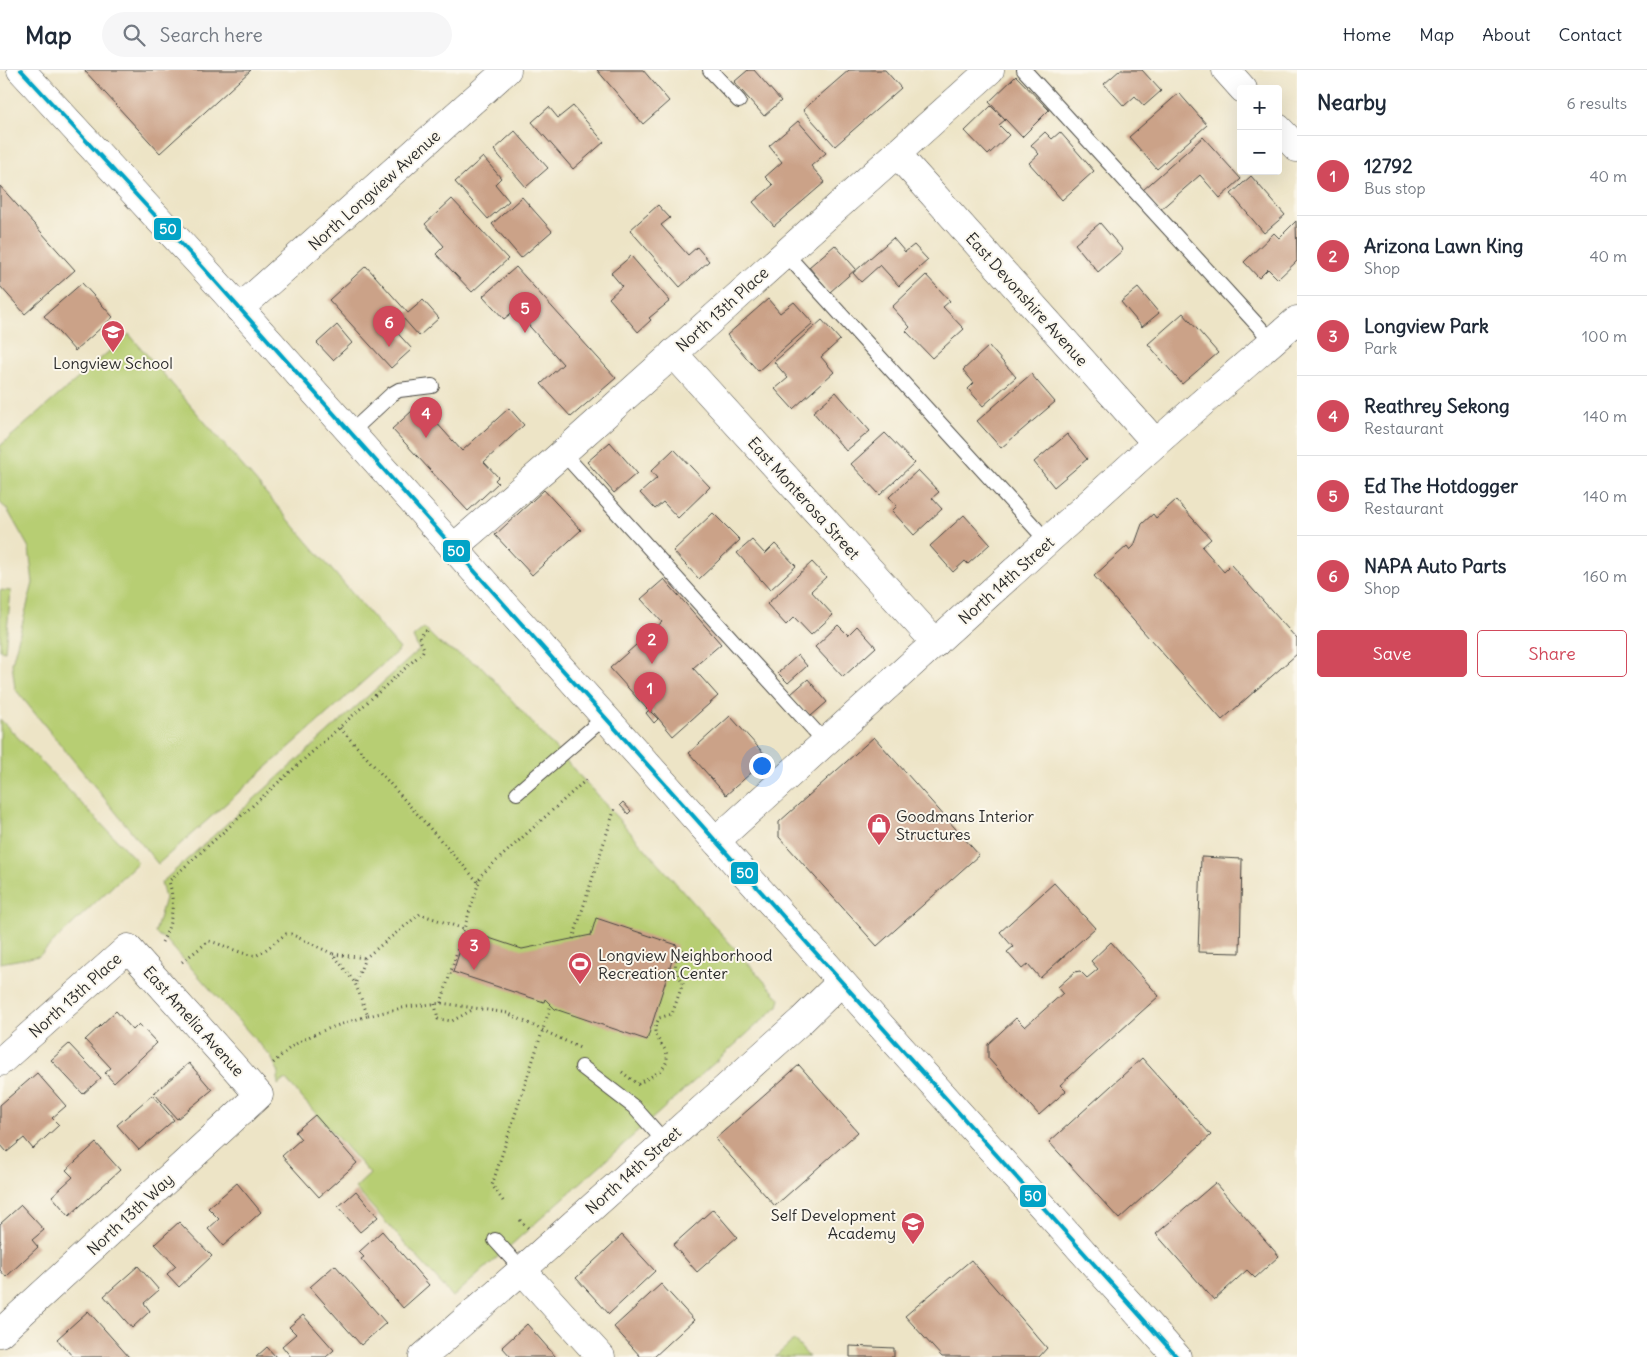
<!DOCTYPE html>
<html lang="en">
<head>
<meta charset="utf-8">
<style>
  :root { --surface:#fff; --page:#f6f6f7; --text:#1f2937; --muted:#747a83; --line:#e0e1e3; --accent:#d1495b }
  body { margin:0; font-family:Delius,sans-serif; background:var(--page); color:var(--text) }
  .controls { position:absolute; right:15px; top:15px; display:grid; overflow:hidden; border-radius:5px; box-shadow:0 5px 20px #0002 }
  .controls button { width:45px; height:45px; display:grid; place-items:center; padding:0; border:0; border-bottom:1px solid var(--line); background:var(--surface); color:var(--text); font:25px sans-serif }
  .you { position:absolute; left:761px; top:695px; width:18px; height:18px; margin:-12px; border:4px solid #fff; border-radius:50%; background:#1a73e8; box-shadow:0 0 0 8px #1a73e833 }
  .badge { display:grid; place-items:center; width:32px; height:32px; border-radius:50%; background:var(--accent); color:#fff; font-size:16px; font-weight:700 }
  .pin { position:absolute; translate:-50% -41px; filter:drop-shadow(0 1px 2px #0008) }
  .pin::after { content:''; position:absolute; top:26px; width:18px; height:15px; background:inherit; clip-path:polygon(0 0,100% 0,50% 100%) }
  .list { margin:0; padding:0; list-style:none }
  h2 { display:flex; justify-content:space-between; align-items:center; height:65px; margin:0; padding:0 20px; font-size:21px }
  h2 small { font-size:16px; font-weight:400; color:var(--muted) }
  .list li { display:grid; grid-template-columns:32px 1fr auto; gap:15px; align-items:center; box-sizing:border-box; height:80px; padding:0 20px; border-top:1px solid var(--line) }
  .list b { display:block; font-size:19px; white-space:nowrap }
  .list p { margin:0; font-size:16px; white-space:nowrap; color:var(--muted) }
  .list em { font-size:16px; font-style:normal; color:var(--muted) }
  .actions { display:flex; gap:10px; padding:15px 20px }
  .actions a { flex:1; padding:11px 0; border:1px solid var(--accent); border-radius:5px; text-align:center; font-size:18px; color:var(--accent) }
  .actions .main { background:var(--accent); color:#fff }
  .icon { flex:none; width:28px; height:28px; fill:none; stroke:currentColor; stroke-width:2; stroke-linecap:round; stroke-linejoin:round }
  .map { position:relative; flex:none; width:1297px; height:1287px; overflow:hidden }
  header { display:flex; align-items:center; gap:30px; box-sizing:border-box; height:70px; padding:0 25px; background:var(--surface); border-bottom:1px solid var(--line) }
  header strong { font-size:24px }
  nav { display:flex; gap:28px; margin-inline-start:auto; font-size:18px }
  .search { width:350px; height:45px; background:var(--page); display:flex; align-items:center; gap:12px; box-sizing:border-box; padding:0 18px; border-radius:28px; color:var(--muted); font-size:19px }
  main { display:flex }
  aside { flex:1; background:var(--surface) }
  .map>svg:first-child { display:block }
  .green { fill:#b7ce73; stroke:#717c4f }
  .building { fill:#cba288 }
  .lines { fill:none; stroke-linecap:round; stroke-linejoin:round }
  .lane-casing { stroke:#484742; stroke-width:16 }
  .street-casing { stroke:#484742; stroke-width:29 }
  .secondary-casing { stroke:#484742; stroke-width:29 }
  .path { stroke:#484742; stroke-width:3; stroke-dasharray:1 4; stroke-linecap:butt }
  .lane { stroke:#fff; stroke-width:14 }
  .street { stroke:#fff; stroke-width:28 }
  .secondary { stroke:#fff; stroke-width:28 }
  .bus-1-casing { stroke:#fbf7ec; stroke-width:8 }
  .bus-1 { stroke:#02a3c6; stroke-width:4 }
  .labels { text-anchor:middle; stroke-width:4; stroke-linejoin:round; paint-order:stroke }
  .street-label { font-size:16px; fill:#2b2b2b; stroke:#fbf7ec }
  .poi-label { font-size:16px; fill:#2b2b2b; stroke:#fbf7ec; text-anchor:start }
  .line-badge { stroke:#fbf7ec; stroke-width:2 }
  .badge-label { font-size:14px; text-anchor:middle; font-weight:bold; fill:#fff }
</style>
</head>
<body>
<header>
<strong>Map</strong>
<div class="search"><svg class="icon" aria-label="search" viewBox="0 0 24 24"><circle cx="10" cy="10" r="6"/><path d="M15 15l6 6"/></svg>Search here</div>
<nav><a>Home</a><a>Map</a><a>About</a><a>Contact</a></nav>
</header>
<main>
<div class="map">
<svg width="1297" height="1287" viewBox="0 0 1297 1287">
  <rect width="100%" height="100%" fill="#fbf7ec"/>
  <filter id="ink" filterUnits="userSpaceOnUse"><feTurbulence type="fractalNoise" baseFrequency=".02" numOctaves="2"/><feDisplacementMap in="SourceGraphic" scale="10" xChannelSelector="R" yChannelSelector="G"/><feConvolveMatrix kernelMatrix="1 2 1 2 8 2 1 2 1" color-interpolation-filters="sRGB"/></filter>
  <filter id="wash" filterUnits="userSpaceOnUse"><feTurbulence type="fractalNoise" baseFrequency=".0096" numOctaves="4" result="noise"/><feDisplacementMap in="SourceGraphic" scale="20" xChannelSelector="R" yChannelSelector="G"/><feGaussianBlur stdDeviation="1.12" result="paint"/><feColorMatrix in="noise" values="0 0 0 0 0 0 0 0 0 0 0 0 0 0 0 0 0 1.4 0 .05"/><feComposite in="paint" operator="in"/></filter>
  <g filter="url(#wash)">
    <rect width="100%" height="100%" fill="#ede4c6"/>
    <g class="green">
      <path d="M129,264l271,315 -242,215 -143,-175 -3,-26 21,-80 -4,-35 -22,-39 -7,-6v-57z"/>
      <path d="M0,520l11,1 -6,60 -5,-1z"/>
      <path d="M424,558l16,16 42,23 298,332 -2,7 -325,291 -98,-109 15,-14 -85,-95 -7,6v-14l-7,-14 -104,-116 -12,-8 10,-35 -4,-15 258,-233 -6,-13z"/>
      <path d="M0,649l138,143 -99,94 -39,7z"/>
      <path d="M794,1270l15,17h-34z"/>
    </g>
    <g id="blocks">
      <g class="building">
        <path d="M84,0h167l-91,83z"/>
        <path d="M597,0h46l26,31 -26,23z"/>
        <path d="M748,0h6l27,31 -17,15 -30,-34z"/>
        <path d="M849,0h36l16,18 -66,58 -32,-36z"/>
        <path d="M1120,0h22l19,21 -17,15 -9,-10 -11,10 -20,-22z"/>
        <path d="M1016,6l33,34 -27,27 -33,-35z"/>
        <path d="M1179,23l28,32 -50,44 -28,-32z"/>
        <path d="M573,36l31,36 -31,27 -41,-47 17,-15 9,11z"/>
        <path d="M991,36l14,14 -6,5 10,10 -21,20 -23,-24z"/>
        <path d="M798,51l28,32 -15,13 14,16 -51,44 -21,-24 20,-17 -8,-8 17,-15 -13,-16z"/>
        <path d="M515,61l33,37 -22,19 -32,-37z"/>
        <path d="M1045,62l7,7 8,-7 34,39 -32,29 -33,-37 10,-9 -8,-9z"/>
        <path d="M1203,67l38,42 -21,19 -20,-23 -40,35 -17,-20z"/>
        <path d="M483,87l18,21 -6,6 14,17 -21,18 -33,-37z"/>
        <path d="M1251,106l34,39 -21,18 -33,-39z"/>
        <path d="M0,116l75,84 -50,44 -25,-28z"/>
        <path d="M522,127l30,34 -31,27 -29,-34z"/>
        <path d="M452,129l56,60 -36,33 -36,-38 8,-8 -19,-22z"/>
        <path d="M658,135l12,13 -9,7 27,30 9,-8 12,14 -29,26 -50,-57z"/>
        <path d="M1296,151l1,40 -19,18 -10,-10 -9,9 -15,-16 30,-29 5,5z"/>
        <path d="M1100,153l23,27 -25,22 -23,-28z"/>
        <path d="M893,168l12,14 9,-7 14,15 -29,26 -19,-21 -19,17 -8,-9z"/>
        <path d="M835,175l21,24 -26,23 -21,-25z"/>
        <path d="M631,186l39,45 -21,17 2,2 -13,12 -29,-34 13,-12 -11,-13z"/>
        <path d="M366,196l42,47 15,-13 16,18 -20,18 -16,-18 -11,9 20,22 -21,19 -62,-68z"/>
        <path d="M516,197l100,111 -45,39 -30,-33 22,-20 -48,-54 -11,9 -21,-23z"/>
        <path d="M926,205l24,26 -7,6 21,22 -32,29 -26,-27 4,-4 -18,-20z"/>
        <path d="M82,213l31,34 -38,34 -31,-35z"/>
        <path d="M1138,218l21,25 -17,14 -21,-25z"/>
        <path d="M768,229l12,14 14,-11 19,21 -55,48 -31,-36z"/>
        <path d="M1183,243l35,40 -36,31 -34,-40z"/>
        <path d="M822,250l18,20 -19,17 13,15 -41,37 -18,-20 13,-11 -14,-16z"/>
        <path d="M337,255l15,18 -19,17 -16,-17z"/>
        <path d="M989,276l27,31 -33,29 -15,-17 6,-6 -11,-13z"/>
        <path d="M1031,304l24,28 -54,46 -24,-27z"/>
        <path d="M836,322l34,39 -24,20 -33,-39z"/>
        <path d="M422,332l14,15 -2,3 28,31 47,-43 15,17 -40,37 14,15 -3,3 3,3 -30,28 -76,-82z"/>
        <path d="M885,363l29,30 -34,32 -29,-31z"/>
        <path d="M1067,364l20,25 -33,28 -20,-25z"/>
        <path d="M610,372l27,31 -23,20 -27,-31z"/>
        <path d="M674,379l36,38 -32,31 -15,-16 -8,7 -15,-16 17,-15 -6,-7z"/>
        <path d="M918,400l21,22 -7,6 10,11 -28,26 -22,-24 5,-5 -8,-9z"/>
        <path d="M544,420l37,40 -49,45 -37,-40z"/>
        <path d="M1176,430l35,39 -9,8 22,25 7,-7 66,74v15l-75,66 -128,-144 33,-30 3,4 4,-4 8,-22 11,-10 3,4z"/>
        <path d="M713,443l27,27 -41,39 -26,-28z"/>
        <path d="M964,445l26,29 -22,20 -3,-3 -12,11 -23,-26z"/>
        <path d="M752,470l13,14 10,-10 21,22 -26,24 -33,-37z"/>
        <path d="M812,492l14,15 -15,14 22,24 -22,20 -17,-18 -8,8 -19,-21z"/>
        <path d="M664,509l57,65 -28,24 25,28 -45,40 -24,-29 -2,2 -37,-41 52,-46 -21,-23z"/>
        <path d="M838,555l10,10 9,-9 19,21 -33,30 -28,-30z"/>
        <path d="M798,585l9,11 -19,17 -10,-10z"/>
        <path d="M808,609l19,23 -16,14 -20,-22z"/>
        <path d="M649,640l9,9 -4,4 -8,-10z"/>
        <path d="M730,646l38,42 -42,37 -37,-42z"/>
        <path d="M874,667l105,118 -102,91 -98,-109v-15z"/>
        <path d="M623,732l8,9 -3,3 -8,-9z"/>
        <path d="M1201,787l41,2 -2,94 -42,-1z"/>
        <path d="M1054,813l41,45 -55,50 -12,-14 -6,5 -15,-17 6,-5 -13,-15z"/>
        <path d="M596,848l81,27 -30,95 -92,-31 -10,-10 -1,3 -91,-30 10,-31 11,3 3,-10 45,15 69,-14z"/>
        <path d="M1111,872l48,54 -99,89 6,6 -27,24 -51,-57v-14l28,-26 9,9 38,-34 -5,-6 17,-15 5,-1 7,7 11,-9 -7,-8z"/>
        <path d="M116,941l17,19 6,-6 18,19 -43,40 -9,-10 6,-5 -26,-28z"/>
        <path d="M69,974l32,34 -18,16 -32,-34z"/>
        <path d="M1142,988l69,77 -92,84 -70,-77z"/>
        <path d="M189,993l23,27 -35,29 -23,-26z"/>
        <path d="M799,995l59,67 -83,74 -60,-67z"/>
        <path d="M37,1003l29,33 -14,12 7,7 -26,24 -9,-11 -17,14 -7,-8v-39z"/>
        <path d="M152,1025l22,25 -35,30 -22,-25z"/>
        <path d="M315,1045l42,48 -38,34 -37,-41 19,-17 -6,-7z"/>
        <path d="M96,1073l24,27 -51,46 -17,-20 21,-19 -7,-7z"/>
        <path d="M237,1113l24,29 -38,34 -15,-17 11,-10 -11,-11z"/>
        <path d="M1215,1113l64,73 -24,22 -8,-8 -33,30 -58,-66z"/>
        <path d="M356,1121l22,26 -18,15 -22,-25z"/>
        <path d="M21,1135l23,25 -12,10 6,7 -32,30 -6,-7v-27l1,-2 -1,-1v-16z"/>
        <path d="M713,1139l24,28 -40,35 -24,-27z"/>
        <path d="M179,1152l33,34 -33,31 -12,-13 9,-8 -21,-22z"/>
        <path d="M382,1161l47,54 -26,23 -42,-49 3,-2 -5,-5z"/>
        <path d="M622,1165l33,36 -46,43 -33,-36z"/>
        <path d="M971,1190l76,88 -8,9h-97l-37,-41z"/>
        <path d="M335,1195l51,58 -25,22 -51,-58z"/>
        <path d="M138,1196l21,24 -15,13 6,8 -18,17 -28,-32z"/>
        <path d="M661,1214l33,36 -40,37h-13l-27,-30z"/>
        <path d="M88,1241l41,46h-56l-16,-18z"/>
        <path d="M303,1245l31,35 -8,7h-35l-9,-11 14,-12 -7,-7z"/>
        <path d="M527,1254l29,33h-45l-9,-10z"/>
        <path d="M850,1276l44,2v9h-44z"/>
        <path d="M267,1277l9,10h-20z"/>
      </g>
    </g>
  </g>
  <g filter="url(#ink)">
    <use href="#blocks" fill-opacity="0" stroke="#484742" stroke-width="1"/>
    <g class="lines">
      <g class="lane-casing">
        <g id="lane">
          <path d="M710,0l29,31"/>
          <path d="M1024,0l248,271"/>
          <path d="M784,182l264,290"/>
          <path d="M350,363l42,-39 7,-4 33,-4"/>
          <path d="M563,383l262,289"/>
          <path d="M517,723l88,-76"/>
          <path d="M582,997l52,40 31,35"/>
          <path d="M495,1170l27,30"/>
        </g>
      </g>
      <g class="street-casing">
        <g id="street">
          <path d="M1226,0l17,19"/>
          <path d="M1278,58l19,20"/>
          <path d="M897,84l259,289"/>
          <path d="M239,239l268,-239"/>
          <path d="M673,283l263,290"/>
          <path d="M453,478l94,-81 443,-397"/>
          <path d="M716,771l440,-398 141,-123"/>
          <path d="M0,992l128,-114 131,147 -259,238"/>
          <path d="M522,1200l79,87"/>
          <path d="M423,1287l99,-87 280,-250 39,-38"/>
        </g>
      </g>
      <g class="secondary-casing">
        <path id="secondary" d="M21,0l178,193 978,1094"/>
      </g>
      <g class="path">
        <path d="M340,658l139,155"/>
        <path d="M573,869l42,-131"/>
        <path d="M162,872c11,-20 13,-40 7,-61l253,-228 2,-4 -5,-12 9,-8"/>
        <path d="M333,884l32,4"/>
        <path d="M182,892l27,-21c11,2 40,17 48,14 10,-5 20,-15 29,-21h5l42,20 22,29 13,33c-21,6 -54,16 -72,28 -9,5 -16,13 -24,20"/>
        <path d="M356,912l9,-24 55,-44 44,15 17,-54 107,-97"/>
        <path d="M441,933l23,-74"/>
        <path d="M435,934l3,15 14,2 22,-12"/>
        <path d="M368,946l38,-9 35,-4 66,10 73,35"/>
        <path d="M622,1002l19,15"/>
        <path d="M638,1014c7,-5 18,-9 24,-15 15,-18 -8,-26 -7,-40 0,-3 3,-8 4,-11l13,-4 11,-31c-9,-15 -10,-17 -3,-34l7,3"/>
        <path d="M503,1131l-11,-16 59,-180"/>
        <path d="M520,1150l10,10"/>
      </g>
      <use href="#lane" class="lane"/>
      <use href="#street" class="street"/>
      <use href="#secondary" class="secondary"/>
      <g class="bus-1-casing">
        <path id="bus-1" d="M21,0l178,193 978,1094"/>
      </g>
      <use href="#bus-1" class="bus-1"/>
    </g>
  </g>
  <defs>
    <g id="school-pin" transform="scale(1.25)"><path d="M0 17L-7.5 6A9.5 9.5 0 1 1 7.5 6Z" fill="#d1495b" stroke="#fbf7ec"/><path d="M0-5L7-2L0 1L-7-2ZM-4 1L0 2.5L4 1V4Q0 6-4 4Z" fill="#fff"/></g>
    <g id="shop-pin" transform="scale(1.25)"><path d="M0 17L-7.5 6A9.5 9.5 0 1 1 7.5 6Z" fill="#d1495b" stroke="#fbf7ec"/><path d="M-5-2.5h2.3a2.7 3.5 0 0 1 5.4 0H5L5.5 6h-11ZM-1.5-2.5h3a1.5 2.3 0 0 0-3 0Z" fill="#fff"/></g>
    <g id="stadium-pin" transform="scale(1.25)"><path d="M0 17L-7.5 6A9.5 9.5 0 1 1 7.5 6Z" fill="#d1495b" stroke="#fbf7ec"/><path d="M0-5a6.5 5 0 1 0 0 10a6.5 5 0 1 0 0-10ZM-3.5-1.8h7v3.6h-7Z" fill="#fff"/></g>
  </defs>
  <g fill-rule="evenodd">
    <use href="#school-pin" x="113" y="262"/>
    <use href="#shop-pin" x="879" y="755"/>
    <use href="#stadium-pin" x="580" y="894"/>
    <use href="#school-pin" x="913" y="1154"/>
  </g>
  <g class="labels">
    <g class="street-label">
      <text transform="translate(374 120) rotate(-42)" y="6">North Longview Avenue</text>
      <text transform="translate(1027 229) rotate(48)" y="6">East Devonshire Avenue</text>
      <text transform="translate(722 239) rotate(-42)" y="6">North 13th Place</text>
      <text transform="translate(804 428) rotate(48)" y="6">East Monterosa Street</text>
      <text transform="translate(1006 510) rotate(-42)" y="6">North 14th Street</text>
      <text transform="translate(75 925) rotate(-42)" y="6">North 13th Place</text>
      <text transform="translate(194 951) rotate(48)" y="6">East Amelia Avenue</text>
      <text transform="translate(633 1100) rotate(-42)" y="6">North 14th Street</text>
      <text transform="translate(130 1144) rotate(-43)" y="6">North 13th Way</text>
    </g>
    <g class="poi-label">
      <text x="113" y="299" text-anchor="middle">Longview School</text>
      <text x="896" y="752">Goodmans Interior<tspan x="896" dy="18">Structures</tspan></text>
      <text x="598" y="891">Longview Neighborhood<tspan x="598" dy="18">Recreation Center</tspan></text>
      <text x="896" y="1151" text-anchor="end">Self Development<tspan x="896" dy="18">Academy</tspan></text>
    </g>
  </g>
  <g class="line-badge">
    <rect x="153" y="147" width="29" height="24" rx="5" fill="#02a3c6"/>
    <rect x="442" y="469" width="29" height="24" rx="5" fill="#02a3c6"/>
    <rect x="730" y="791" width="29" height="24" rx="5" fill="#02a3c6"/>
    <rect x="1019" y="1114" width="28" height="24" rx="5" fill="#02a3c6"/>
  </g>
  <g class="badge-label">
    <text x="168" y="164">50</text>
    <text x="456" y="486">50</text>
    <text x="745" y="808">50</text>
    <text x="1033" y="1131">50</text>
  </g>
</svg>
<div class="controls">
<button>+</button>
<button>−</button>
</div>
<div class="you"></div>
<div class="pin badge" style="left:650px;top:643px">1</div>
<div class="pin badge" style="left:652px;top:594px">2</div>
<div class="pin badge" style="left:474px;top:900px">3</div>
<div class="pin badge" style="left:426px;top:368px">4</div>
<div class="pin badge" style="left:525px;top:263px">5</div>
<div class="pin badge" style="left:389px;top:277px">6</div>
</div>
<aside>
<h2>Nearby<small>6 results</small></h2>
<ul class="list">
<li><span class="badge">1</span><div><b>12792</b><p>Bus stop</p></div><em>40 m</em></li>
<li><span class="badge">2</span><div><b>Arizona Lawn King</b><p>Shop</p></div><em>40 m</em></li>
<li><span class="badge">3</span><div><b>Longview Park</b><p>Park</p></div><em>100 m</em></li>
<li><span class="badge">4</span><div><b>Reathrey Sekong</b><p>Restaurant</p></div><em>140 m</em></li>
<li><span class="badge">5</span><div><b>Ed The Hotdogger</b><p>Restaurant</p></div><em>140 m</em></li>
<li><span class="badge">6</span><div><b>NAPA Auto Parts</b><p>Shop</p></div><em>160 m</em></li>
</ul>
<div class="actions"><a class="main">Save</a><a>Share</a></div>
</aside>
</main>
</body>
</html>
